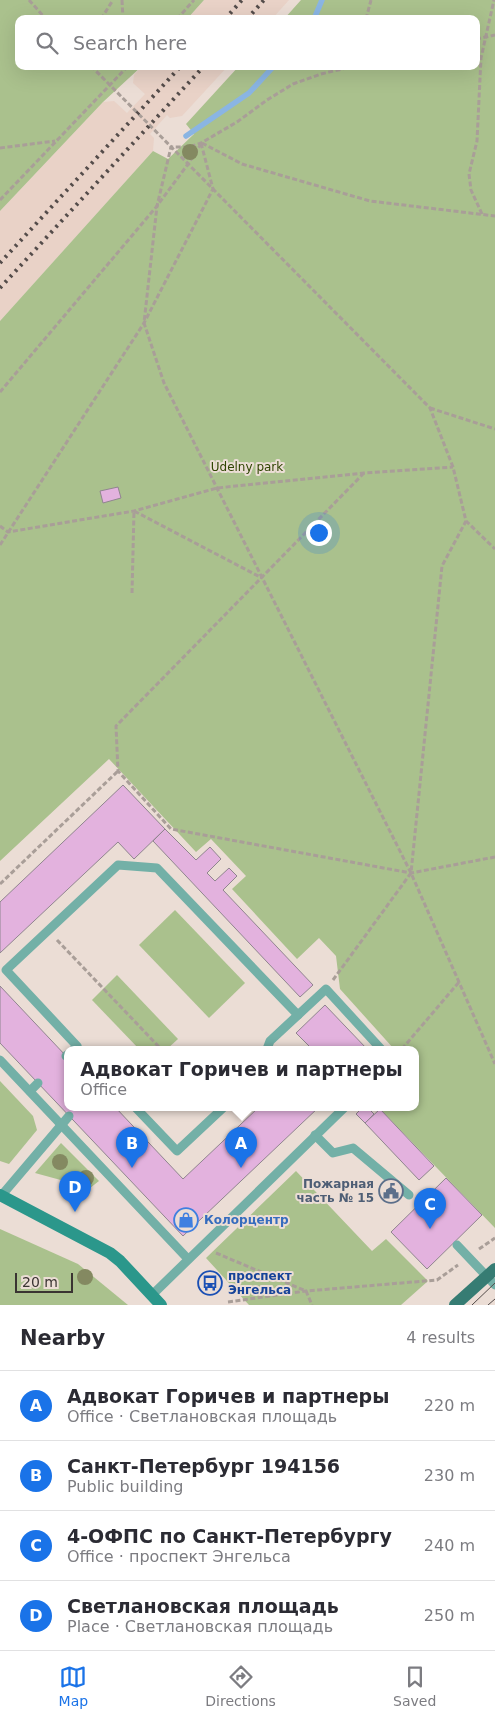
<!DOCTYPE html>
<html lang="en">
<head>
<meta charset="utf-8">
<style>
  :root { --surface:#fff; --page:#f2f2f3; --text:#2b2b33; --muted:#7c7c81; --line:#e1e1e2; --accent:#1a73e8 }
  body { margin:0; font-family:"DejaVu Sans",sans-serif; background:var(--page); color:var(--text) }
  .scale { position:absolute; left:15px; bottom:12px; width:58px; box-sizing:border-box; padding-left:5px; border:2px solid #3a3432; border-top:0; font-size:14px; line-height:18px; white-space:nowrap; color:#3a3432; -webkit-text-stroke:4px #ebddd5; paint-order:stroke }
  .you { position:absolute; left:318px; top:532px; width:18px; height:18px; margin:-12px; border:4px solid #fff; border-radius:50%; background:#1a73e8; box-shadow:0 0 0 8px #1a73e833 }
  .badge { display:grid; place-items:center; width:32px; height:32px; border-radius:50%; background:var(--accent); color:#fff; font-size:16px; font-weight:700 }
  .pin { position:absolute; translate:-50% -41px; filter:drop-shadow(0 1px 2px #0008) }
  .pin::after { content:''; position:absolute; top:26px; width:18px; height:15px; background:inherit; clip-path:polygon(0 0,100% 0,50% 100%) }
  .popup { position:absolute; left:64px; top:1046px; width:355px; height:65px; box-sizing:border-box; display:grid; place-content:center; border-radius:10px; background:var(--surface); filter:drop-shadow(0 1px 4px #0005); font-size:16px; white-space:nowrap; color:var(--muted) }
  .popup b { font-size:19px; color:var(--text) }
  .popup::after { content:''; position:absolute; left:50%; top:100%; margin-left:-10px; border:10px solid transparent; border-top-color:var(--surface) }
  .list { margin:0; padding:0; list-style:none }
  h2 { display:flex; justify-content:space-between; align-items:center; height:65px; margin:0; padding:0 20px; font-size:21px }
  h2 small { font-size:16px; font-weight:400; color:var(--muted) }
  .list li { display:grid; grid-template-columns:32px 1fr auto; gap:15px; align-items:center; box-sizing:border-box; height:70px; padding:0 20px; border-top:1px solid var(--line) }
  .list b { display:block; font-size:19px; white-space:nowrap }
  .list p { margin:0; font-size:16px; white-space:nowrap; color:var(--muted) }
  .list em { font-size:16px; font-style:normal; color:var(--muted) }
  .icon { flex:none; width:28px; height:28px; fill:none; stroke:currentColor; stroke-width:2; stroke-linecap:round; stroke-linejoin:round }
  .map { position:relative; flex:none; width:495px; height:1305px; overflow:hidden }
  .search { position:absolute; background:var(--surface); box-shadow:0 5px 20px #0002; left:15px; right:15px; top:15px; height:55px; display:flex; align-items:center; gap:12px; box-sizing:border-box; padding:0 18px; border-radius:10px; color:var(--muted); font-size:19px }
  .sheet { height:345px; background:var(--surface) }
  nav { display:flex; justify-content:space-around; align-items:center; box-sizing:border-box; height:70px; border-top:1px solid var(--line); background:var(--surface); font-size:14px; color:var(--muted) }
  nav a { display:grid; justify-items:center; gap:2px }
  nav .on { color:var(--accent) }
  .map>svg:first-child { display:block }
  .built { fill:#e9d2c7 }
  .green { fill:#aac18d }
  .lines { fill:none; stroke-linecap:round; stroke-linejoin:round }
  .stream { stroke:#8ab5e3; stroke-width:5.5 }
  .building { fill:#e3b2de; stroke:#90858f }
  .path { stroke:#a99e98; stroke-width:3; stroke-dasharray:5 2.5; stroke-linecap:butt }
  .lane { stroke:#73b0a7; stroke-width:9 }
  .secondary { stroke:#2b978b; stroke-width:12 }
  .primary { stroke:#367c73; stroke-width:12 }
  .tram { stroke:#544c4a; stroke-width:1 }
  .rail { stroke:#544c4a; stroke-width:4; stroke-dasharray:2.5 5; stroke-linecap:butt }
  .tree { fill:#848961 }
  .labels { text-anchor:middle; stroke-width:4; stroke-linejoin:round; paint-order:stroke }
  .park-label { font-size:12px; fill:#2f4402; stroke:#ebddd5 }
  .service-label { font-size:12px; font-weight:bold; fill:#4e5e75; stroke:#ebddd5; text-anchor:end }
  .shop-label { font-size:12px; font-weight:bold; fill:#366cbe; stroke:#ebddd5; text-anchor:start }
  .transit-label { font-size:12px; font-weight:bold; fill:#164399; stroke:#ebddd5; text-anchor:start }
</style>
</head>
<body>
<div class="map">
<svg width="495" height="1305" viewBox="0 0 495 1305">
  <rect width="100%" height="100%" fill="#ebddd5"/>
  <g class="built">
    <path d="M204,0h85l-17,19h-85z"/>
    <path d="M142,66h86l-46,50 -12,2 -3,-3 -17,19 4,4 -1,13 -153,170v-110l103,-109 11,-1 13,12 18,-19 -12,-11 1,-8z"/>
  </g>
  <g class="green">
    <path d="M0,0h204l-17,19h-168v47h123l-39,36 -103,109z"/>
    <path d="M301,0h194v1228l-117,-121h37v-58h-21l-54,-60 -4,-33 -17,-18 -22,21 -65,-70 14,-13 -35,-37 -15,13 -87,-93 -109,102v-540l153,-170 15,8 26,-25 -8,-10 53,-58h237v-47h-192z"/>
    <path d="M175,910l70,73 -36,35 -70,-73z"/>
    <path d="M117,975l61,64 -11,10h-28l-47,-49z"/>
    <path d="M0,1081l33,35 4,14 -28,34 -9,-3z"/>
    <path d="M61,1143l38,38 -9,7 -55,-15z"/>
    <path d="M296,1171l76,80 14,-12 42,42 -27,24h-152l-43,-47z"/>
    <path d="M0,1229l78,35 50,41h-128z"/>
  </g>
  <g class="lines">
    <g class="stream">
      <path d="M314,19l8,-19"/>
      <path d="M186,136l63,-43 25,-27"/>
    </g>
  </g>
  <g class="building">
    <path d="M118,487l3,11 -18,5 -3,-12z"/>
    <path d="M123,785l42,44 -31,30 -16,-17 -118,111v-51z"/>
    <path d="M165,829l31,31 14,-13 11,12 -14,14 8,8 14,-13 8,8 -14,14 90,95 -13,12 -147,-156z"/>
    <path d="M0,986l67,71v50h48l68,72 76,-72h60l-136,129 -183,-193z"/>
    <path d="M325,1005l42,44h-55l-16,-16z"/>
    <path d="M363,1107h4l7,7 -9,9 -9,-9z"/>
    <path d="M380,1109l54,57 -15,14 -54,-57z"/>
    <path d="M446,1178l36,37 -55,54 -36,-37z"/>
  </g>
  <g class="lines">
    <g class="path">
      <path d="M29,0l17,19"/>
      <path d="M122,0l1,19"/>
      <path d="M101,19l12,-19"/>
      <path d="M177,19l17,-19"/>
      <path d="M366,19l5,-19"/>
      <path d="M476,39l19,-4"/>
      <path d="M91,66l339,342 23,59 13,54 29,28"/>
      <path d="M355,66l-34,8 -28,10 -26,16 -30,22 -36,21 -12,4h-18l-14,59 -13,117 20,60 247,490 84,191"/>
      <path d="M202,143l40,21 128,37 125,15"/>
      <path d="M0,148l55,-7"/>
      <path d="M0,200l128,-134"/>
      <path d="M482,214l-11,-24 -2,-16 8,-33 4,-83 13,-58"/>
      <path d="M0,392l157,-186 31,-42 13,-20"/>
      <path d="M430,408l65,21"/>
      <path d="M364,473l-248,253 2,45 53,58 240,44 84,-16"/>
      <path d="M0,526l8,6 126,-21 83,-23 147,-15 89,-6"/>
      <path d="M0,545l144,-222 69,-134 -12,-46"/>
      <path d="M132,593l2,-82 128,67"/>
      <path d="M0,884l118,-113"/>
      <path d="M57,940l104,109"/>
      <path d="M333,980l78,-107 31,-307 24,-45"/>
      <path d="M402,1049l57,-67"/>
      <path d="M479,1249l16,-11"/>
      <path d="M216,1253l90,38 6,14"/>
      <path d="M228,1302l78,-11 131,-11 21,-15"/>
    </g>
    <g class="lane">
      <path d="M74,1049l3,-3 -71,-76 112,-105 39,3 141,147"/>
      <path d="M267,1049l3,-8 56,-52 55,60"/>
      <path d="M66,1056l1,-1"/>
      <path d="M0,1060l188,199"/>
      <path d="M30,1091l8,-8"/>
      <path d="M135,1107l42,44 47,-44"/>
      <path d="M315,1135l18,18 20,-5 56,47"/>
      <path d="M1,1196l68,-80"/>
      <path d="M457,1245l38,40"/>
      <path d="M152,1295l193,-188"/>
    </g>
    <path class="secondary" d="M0,1195l110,58 10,8 41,44"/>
    <path class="primary" d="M455,1305l40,-36"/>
    <g class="tram">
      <path d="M472,1305l23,-22"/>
      <path d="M488,1305l7,-6"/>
    </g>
    <g class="rail">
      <path d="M225,19l17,-19"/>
      <path d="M247,19l17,-19"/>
      <path d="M0,263l181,-197"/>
      <path d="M0,288l204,-222"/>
    </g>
  </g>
  <g class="tree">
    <circle cx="190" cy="152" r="8"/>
    <circle cx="60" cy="1162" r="8"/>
    <circle cx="86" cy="1178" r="8"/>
    <circle cx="85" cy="1277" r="8"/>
  </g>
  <defs>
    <g id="civic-ring" transform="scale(1.25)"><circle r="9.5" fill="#ebddd5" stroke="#5c6f8a" stroke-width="1.5"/><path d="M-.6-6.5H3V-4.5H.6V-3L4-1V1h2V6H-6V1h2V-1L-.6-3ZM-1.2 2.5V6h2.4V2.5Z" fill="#5c6f8a"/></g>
    <g id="shop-ring" transform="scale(1.25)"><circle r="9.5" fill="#ebddd5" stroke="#3f7fe0" stroke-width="1.5"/><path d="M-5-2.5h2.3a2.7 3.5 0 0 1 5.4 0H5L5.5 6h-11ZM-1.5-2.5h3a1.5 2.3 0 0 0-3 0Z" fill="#3f7fe0"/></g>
    <g id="bus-ring" transform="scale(1.25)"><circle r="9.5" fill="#ebddd5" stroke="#1a4fb4" stroke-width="1.5"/><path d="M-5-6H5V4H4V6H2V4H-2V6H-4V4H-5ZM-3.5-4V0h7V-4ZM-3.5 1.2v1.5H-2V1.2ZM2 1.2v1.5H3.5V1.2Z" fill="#1a4fb4"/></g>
  </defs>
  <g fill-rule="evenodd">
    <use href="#civic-ring" x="391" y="1191"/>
    <use href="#shop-ring" x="186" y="1220"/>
    <use href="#bus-ring" x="210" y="1283"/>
  </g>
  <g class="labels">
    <g class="park-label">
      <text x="247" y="471">Udelny park</text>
    </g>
    <g class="service-label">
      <text x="374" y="1188">Пожарная<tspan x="374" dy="14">часть № 15</tspan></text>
    </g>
    <g class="shop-label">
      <text x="204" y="1224">Колорцентр</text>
    </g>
    <g class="transit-label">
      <text x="228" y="1280">проспект<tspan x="228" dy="14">Энгельса</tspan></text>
    </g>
  </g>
</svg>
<div class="scale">20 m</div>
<div class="you"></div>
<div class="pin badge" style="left:241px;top:1168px">A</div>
<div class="popup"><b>Адвокат Горичев и партнеры</b>Office</div>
<div class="pin badge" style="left:132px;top:1168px">B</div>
<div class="pin badge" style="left:430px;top:1229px">C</div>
<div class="pin badge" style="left:75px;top:1212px">D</div>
<div class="search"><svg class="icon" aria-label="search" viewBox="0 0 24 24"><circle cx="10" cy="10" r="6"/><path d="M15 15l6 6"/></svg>Search here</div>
</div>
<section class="sheet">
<h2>Nearby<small>4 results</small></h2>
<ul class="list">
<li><span class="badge">A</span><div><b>Адвокат Горичев и партнеры</b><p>Office · Светлановская площадь</p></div><em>220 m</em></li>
<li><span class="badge">B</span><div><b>Санкт-Петербург 194156</b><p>Public building</p></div><em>230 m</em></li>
<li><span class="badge">C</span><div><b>4-ОФПС по Санкт-Петербургу</b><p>Office · проспект Энгельса</p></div><em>240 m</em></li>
<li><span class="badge">D</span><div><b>Светлановская площадь</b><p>Place · Светлановская площадь</p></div><em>250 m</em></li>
</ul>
</section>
<nav>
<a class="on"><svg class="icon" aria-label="map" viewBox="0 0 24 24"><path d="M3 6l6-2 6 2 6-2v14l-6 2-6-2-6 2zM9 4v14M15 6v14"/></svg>Map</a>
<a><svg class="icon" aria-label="directions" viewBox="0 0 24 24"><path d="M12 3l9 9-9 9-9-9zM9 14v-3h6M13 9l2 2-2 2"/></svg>Directions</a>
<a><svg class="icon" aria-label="saved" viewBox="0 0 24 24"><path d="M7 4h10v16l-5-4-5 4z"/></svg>Saved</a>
</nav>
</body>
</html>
